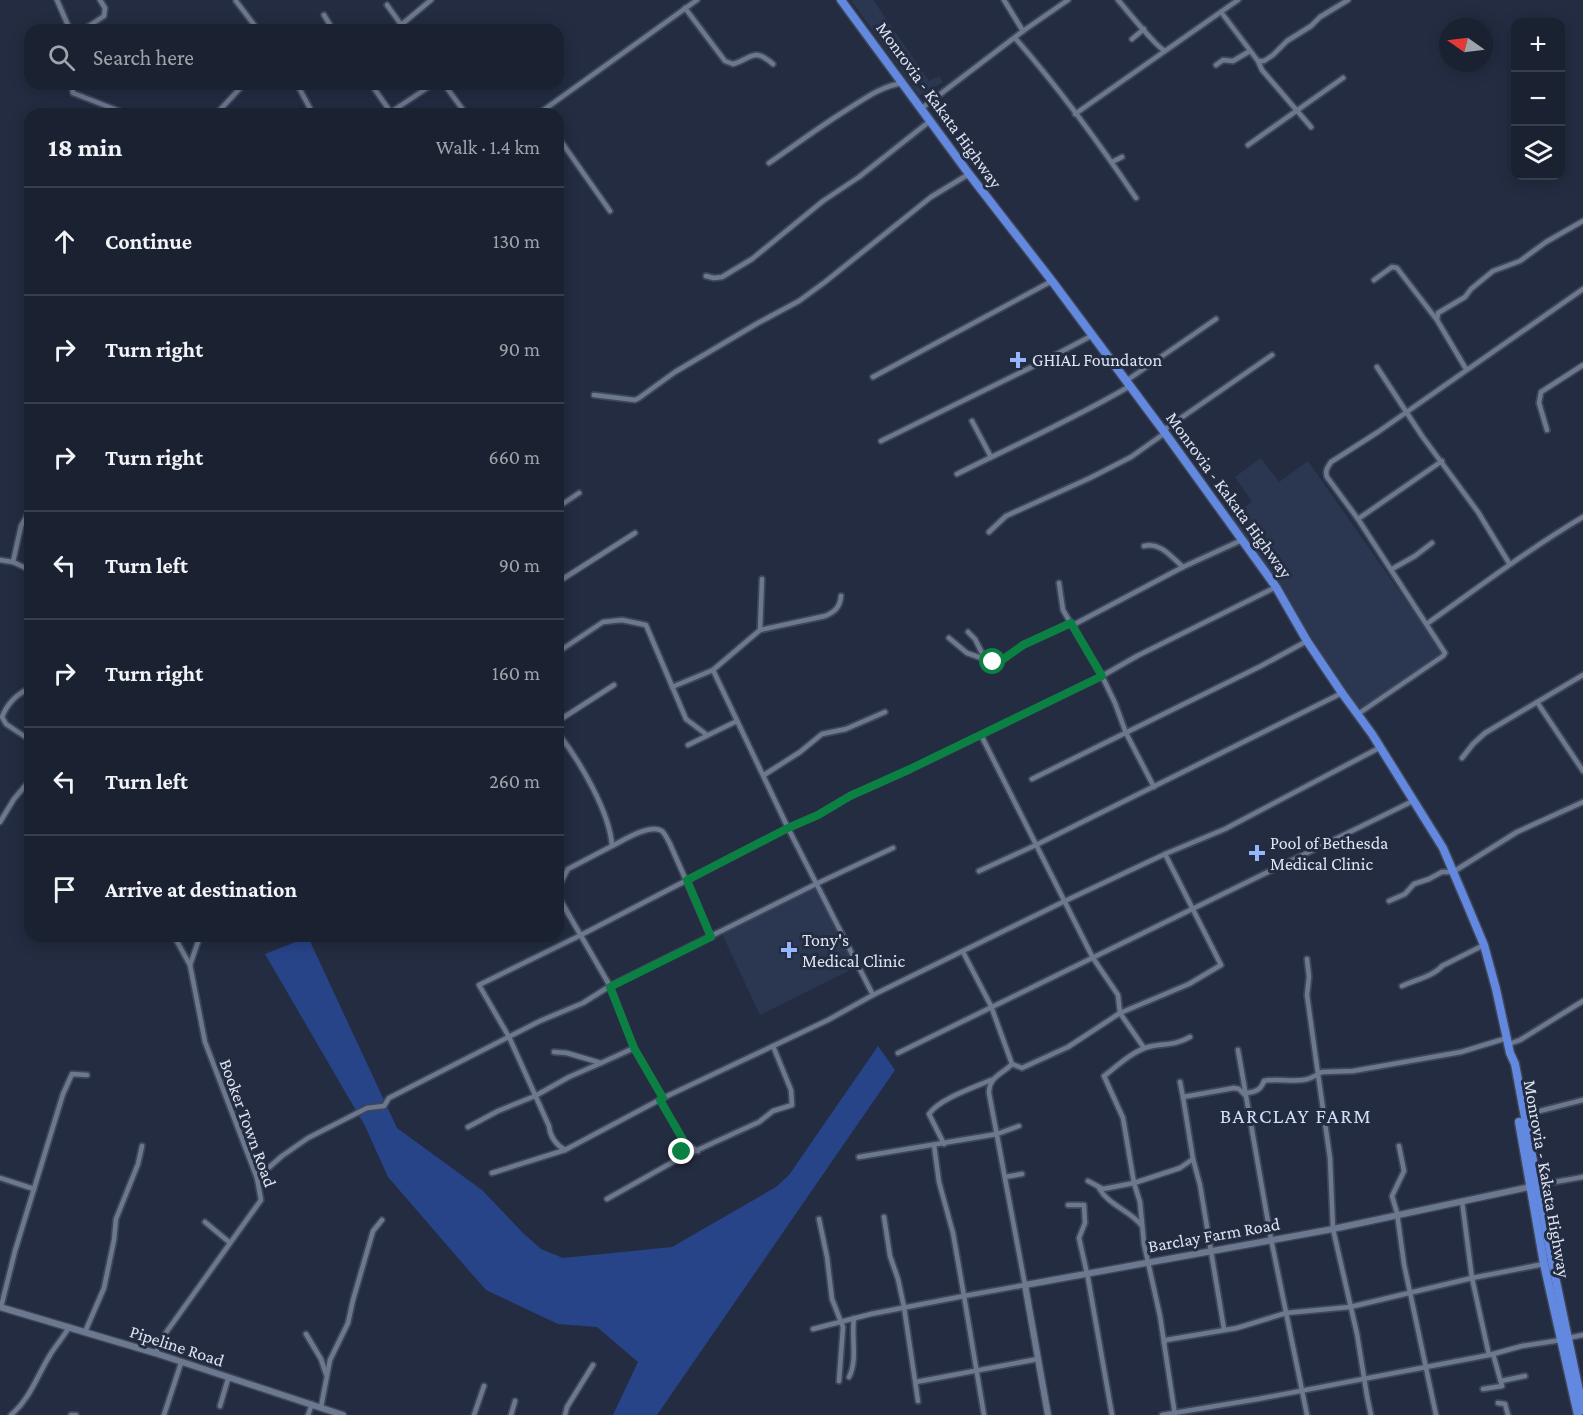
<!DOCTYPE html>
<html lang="en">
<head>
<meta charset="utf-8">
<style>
  :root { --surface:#1a2131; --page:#232939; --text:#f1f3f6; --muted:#9fa3ab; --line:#383e4d }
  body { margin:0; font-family:"Crimson Pro",serif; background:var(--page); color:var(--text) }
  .controls { position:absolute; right:18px; top:18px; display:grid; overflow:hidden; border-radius:12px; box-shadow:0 3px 15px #0003 }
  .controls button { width:54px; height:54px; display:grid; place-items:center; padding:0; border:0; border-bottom:2px solid var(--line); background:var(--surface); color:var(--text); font:30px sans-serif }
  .compass { position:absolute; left:1439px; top:18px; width:54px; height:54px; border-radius:50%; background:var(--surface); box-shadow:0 3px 15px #0003; rotate:284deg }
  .stop { position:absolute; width:18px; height:18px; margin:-14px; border:4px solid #0b8043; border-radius:50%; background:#fff }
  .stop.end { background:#0b8043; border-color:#fff; box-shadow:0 2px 6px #0008 }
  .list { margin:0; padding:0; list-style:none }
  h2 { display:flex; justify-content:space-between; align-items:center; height:78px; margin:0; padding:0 24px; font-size:26px }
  h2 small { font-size:20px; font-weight:400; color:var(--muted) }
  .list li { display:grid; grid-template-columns:39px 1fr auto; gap:18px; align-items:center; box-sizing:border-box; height:108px; padding:0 24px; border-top:2px solid var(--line) }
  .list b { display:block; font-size:22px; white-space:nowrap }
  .list em { font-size:20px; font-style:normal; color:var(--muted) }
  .icon { flex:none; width:33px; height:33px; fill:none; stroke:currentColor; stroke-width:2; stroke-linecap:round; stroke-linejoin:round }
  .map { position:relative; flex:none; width:1583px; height:1415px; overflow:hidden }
  .search { position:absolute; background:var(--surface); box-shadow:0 3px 15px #0003; left:24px; top:24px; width:540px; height:66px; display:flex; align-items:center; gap:15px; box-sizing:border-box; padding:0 21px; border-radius:18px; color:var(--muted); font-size:22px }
  .panel { position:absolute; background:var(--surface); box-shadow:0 3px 15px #0003; left:24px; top:108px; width:540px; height:834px; border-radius:18px }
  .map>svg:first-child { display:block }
  .built { fill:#2b3750 }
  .green { fill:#284488 }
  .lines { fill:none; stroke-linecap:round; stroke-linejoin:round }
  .minor-casing { stroke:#3e4657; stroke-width:8 }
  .tertiary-casing { stroke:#3e4657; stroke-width:9 }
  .trunk-casing { stroke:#3e4657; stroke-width:11 }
  .minor { stroke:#6c7890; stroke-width:4.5 }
  .tertiary { stroke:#6c7890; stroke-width:6 }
  .trunk { stroke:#6288e0; stroke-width:8 }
  .route { stroke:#0b8043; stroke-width:8 }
  .poi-dot { fill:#95b6fd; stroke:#232c41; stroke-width:2 }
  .labels { text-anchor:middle; stroke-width:6; stroke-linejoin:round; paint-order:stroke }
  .street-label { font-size:18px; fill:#dde3f1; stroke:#232c41 }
  .poi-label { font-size:18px; fill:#dde3f1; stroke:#232c41; text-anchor:start }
  .quarter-label { font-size:21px; letter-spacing:1.5px; fill:#d1def9; stroke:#232c41 }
</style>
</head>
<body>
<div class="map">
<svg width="1583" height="1415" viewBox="0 0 1583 1415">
  <rect width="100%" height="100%" fill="#232c41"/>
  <g class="built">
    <path d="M851,0h22l56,81 10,-5 4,6 -24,14z"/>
    <path d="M1261,458l18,24 29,-21 134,191 -84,59 -133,-190 27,-19 -17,-25z"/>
    <path d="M817,887l39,80 -96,48 -38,-81z"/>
  </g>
  <path class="green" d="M308,937l89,191 85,62 41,43 18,16 22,9 109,-11 104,-60 13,-12 89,-129 17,24 -238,345h-44l25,-53 -41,-35 -39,-3 -72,-34 -15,-17 -83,-96 -23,-51 -100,-172z"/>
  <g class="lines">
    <g class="minor-casing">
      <g id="minor">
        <path d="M57,0l13,30"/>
        <path d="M1004,0l19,31"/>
        <path d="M1118,0c8,9 39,48 46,50"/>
        <path d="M236,1l22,29"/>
        <path d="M387,5l18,25"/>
        <path d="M685,8l40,53 8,3c20,-6 20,-17 40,0"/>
        <path d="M1221,12l37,49 4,9 49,57"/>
        <path d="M324,15l9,15"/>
        <path d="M401,25l30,-25"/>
        <path d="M83,30l21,-14 1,-8 -5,-8"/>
        <path d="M1015,38c44,50 84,105 121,160"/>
        <path d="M1132,39l12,-10"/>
        <path d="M1258,61h6l9,-6 14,-14 24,-15 9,-9 28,-17"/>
        <path d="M1216,65l7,-5 10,1 17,-10"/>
        <path d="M72,84l1,9 54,21"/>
        <path d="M297,84l16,30"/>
        <path d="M371,84l21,30"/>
        <path d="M444,84l22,30"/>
        <path d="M922,108l101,-77 45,-31"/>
        <path d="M391,112l42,-28"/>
        <path d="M217,113l27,-29"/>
        <path d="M538,114l159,-114"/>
        <path d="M1075,114l163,-114"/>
        <path d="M558,137l52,74"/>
        <path d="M1248,145l95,-67"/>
        <path d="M1112,162l10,-5"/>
        <path d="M769,163c25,-17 50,-36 76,-52 19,-12 36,-25 58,-28"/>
        <path d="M706,276l8,2 8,-1 30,-18 71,-58 36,-24 71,-56"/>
        <path d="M1374,280l18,-13 5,1 40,52"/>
        <path d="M1377,367l45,69 56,76 31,51"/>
        <path d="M1466,369l-29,-49 1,-7 27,-16 6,-8 22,-18 27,-10 26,-19 37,-21"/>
        <path d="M873,377l179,-96"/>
        <path d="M1126,381l90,-62"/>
        <path d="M594,395l41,5 4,-2 36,-26 83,-49 41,-22 26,-19 106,-85 38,-23"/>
        <path d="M972,421l19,36"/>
        <path d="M1547,430l-8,-27 2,-11 42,-27"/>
        <path d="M881,441l157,-77 55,-29"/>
        <path d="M957,474c58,-29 117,-55 173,-88"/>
        <path d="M558,507l21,-14"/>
        <path d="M1358,519l84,-58"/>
        <path d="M989,532l17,-16 84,-38 41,-21 34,-24v-4l107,-74"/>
        <path d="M1144,546c17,-4 27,11 39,21"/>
        <path d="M0,560l13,2 17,8"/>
        <path d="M13,562l8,-36 9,-16"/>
        <path d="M1392,569l23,-13 17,-13"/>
        <path d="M762,579l-2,51 -47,40 75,158 85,167"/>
        <path d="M558,582l77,-49"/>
        <path d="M1059,583l4,27 39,66 13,27 11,30 28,54"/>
        <path d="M1428,623c51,-36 101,-74 155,-106"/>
        <path d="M1073,625l110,-58 59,-27"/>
        <path d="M760,630l65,-14c10,-4 15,-9 16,-20"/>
        <path d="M968,632l7,7 9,18"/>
        <path d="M949,638l18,15 26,9 9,-2 21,-15 48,-22"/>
        <path d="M558,652l45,-30 19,-2 24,5 40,94 21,16"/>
        <path d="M672,687l41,-17"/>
        <path d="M30,688c-13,6 -23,16 -28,29l4,7 24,16"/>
        <path d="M1537,702l46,69"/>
        <path d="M1358,714l85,-58 2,-3 -87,-134 -31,-42c-2,-6 0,-9 4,-15l47,-30 205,-143"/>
        <path d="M558,721l56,-36"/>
        <path d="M558,733c21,27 52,79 54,113l-44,23 -10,19"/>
        <path d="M981,735l112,223 25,37 2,18 24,35"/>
        <path d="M688,745l49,-24"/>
        <path d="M1462,758l11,-14 12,-11 98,-58"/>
        <path d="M764,775l36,-23 22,-18 24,-5 39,-17"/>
        <path d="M1032,779l229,-113 46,-25"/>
        <path d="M0,822l14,-23 16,-19"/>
        <path d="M612,846c10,-5 38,-23 50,-15 3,3 6,9 8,13l41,93"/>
        <path d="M979,871l57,-26 306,-152"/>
        <path d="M558,896l52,90 24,62 29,50"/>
        <path d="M1389,901l16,-7 9,-10 15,-5 13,-7h11l64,-40 66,-30"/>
        <path d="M963,952l28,54 21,58c-9,10 -23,12 -23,29l36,192 -61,11 20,119"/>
        <path d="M190,965l10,-29"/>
        <path d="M1402,986c12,-6 32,-10 40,-20l42,-21"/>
        <path d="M1509,1044l11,-4 63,-39"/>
        <path d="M1238,1050l33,189 36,176"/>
        <path d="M554,1052l13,1 34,10 33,-15"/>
        <path d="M898,1053l515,-252"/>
        <path d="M1012,1064l10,4 46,-21 52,-34 69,-29 32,-19 -56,-111"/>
        <path d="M1180,1082l3,15"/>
        <path d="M1246,1093c9,-1 15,-3 18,-12 19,-4 37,5 54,-7l-11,-79 2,-18 -2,-18"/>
        <path d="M660,1100l22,38 -2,20"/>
        <path d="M1524,1115l59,-15"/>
        <path d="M468,1127l30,-16 37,-15 34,-19 32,-14"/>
        <path d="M682,1138l5,7 11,6"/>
        <path d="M944,1144l-15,-30c10,-15 46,-27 62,-34"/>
        <path d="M1399,1146l5,25 -12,25 5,17 7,51 32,151"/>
        <path d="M565,1150c-10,-6 -15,-13 -16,-24l-40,-89 -30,-52 100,-49 209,-108 30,-13 32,-19 61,-27 191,-93 35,-20 139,-69"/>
        <path d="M859,1157l138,-23 22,-8"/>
        <path d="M492,1173l73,-23 98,-52 165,-78 45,-25 192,-94 100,-47 60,-25 154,-81"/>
        <path d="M1005,1177l17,-3"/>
        <path d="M0,1178l34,11"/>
        <path d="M257,1178l25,-22 26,-18 59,-30 17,-2 5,-8 151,-77 43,-18 27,-17 208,-103 75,-35"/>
        <path d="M1088,1181l15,8 31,-6 46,-15 13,-9"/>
        <path d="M1538,1185l45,-8"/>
        <path d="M1099,1188c10,18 31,22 43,38"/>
        <path d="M607,1199l73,-41 79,-36 14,-11 19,-6 -1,-15 -18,-44"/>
        <path d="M1462,1201l10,77 17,77 4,-1 9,32 -19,3"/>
        <path d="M1068,1205h16l1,18 -6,15 9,40 24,137"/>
        <path d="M884,1217l6,39 8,23 6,28 14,94"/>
        <path d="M819,1219l8,38 5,42 11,28 -4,54"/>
        <path d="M205,1222l24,20"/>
        <path d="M1,1307l14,-56 48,-157 9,-20 15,1"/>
        <path d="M813,1329l58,-15 93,-18 -11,-63 -14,-51 -5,-37"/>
        <path d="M1224,1329l-24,-144 -7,-26 -10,-62 51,-9 5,1 6,6"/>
        <path d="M85,1332l19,-44 10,-48 2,-21 22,-55 4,-18"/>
        <path d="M306,1334l15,25 5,15"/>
        <path d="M1568,1338l15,-3"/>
        <path d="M1164,1343l2,-3 71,-12 49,-15 64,-6 122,-29 72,-14"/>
        <path d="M155,1353l10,-19 96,-134 -4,-22 -52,-136 -15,-77 -16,-29"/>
        <path d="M1493,1354l29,-8 39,-6"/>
        <path d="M849,1377c9,-17 2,-40 5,-59"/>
        <path d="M1501,1381l24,-5"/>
        <path d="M916,1382l122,-23"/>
        <path d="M1498,1403l7,1 3,11"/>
        <path d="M220,1406l8,-27"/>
        <path d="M321,1407l9,-47 18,-37 5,-23 20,-69 9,-11"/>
        <path d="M11,1415c19,-16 26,-39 39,-60 6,-10 13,-17 19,-28"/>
        <path d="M71,1415h5"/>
        <path d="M164,1415l17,-52"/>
        <path d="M308,1415l4,-11"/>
        <path d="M474,1415l10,-29"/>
        <path d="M511,1415l4,-14"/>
        <path d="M565,1415l2,-8 26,-42"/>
        <path d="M1162,1415l96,-16 231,-44"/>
        <path d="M1175,1415l-15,-99 -16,-72 -4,-42 -6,-19 -11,-65 -19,-42c12,-9 29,-25 44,-29 17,-4 26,-1 42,-10"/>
        <path d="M1371,1415l-4,-19 -10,-62 -24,-105 -3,-71 -12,-84 4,-2 31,-1 108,-19 46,-14"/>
      </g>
    </g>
    <g class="tertiary-casing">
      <g id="tertiary">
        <path d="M0,1307l155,46 188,62"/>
        <path d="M1048,1415l-23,-130 308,-56 201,-43"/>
      </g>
    </g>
    <g class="trunk-casing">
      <g id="trunk">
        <path d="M841,0l128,174 83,107 113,152 111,154 31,54 35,52 30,41 71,114 23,54 18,43 12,44 14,64 5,11 37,198 31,148"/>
        <path d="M1519,1122l25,142 34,151"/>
      </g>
    </g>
    <use href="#minor" class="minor"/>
    <use href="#tertiary" class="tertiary"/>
    <use href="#trunk" class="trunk"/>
  </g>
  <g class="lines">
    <path class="route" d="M682,1152v-14l-22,-38 3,-2 -29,-50 -24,-61 101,-50 -24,-57 101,-52 30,-13 32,-19 60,-27 192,-93 -31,-53 -48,22 -21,15 -9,2"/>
  </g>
  <g class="poi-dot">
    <path d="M1015 351h6v6h6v6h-6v6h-6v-6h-6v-6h6z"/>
    <path d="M1254 844h6v6h6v6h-6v6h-6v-6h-6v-6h6z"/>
    <path d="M786 941h6v6h6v6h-6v6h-6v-6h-6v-6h6z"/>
  </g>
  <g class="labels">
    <g class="street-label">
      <text transform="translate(939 105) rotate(54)" y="6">Monrovia - Kakata Highway</text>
      <text transform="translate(1229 495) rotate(54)" y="6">Monrovia - Kakata Highway</text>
      <text transform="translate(248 1123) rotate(70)" y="6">Booker Town Road</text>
      <text transform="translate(1547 1179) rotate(80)" y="6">Monrovia - Kakata Highway</text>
      <text transform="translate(1214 1235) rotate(-10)" y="6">Barclay Farm Road</text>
      <text transform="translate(177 1346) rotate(18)" y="6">Pipeline Road</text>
    </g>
    <g class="poi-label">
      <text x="1032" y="366">GHIAL Foundaton</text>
      <text x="1270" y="849">Pool of Bethesda<tspan x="1270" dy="21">Medical Clinic</tspan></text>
      <text x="802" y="946">Tony's<tspan x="802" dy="21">Medical Clinic</tspan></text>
    </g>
    <g class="quarter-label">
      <text x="1296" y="1123">BARCLAY FARM</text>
    </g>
  </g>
</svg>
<div class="controls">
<button>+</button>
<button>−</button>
<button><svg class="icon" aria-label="layers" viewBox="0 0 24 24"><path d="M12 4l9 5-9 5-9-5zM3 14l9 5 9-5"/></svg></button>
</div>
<svg class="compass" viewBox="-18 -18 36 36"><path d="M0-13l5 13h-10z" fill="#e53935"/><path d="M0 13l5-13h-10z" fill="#9fa3ab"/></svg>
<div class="stop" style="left:993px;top:662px"></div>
<div class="stop end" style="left:682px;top:1152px"></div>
<div class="search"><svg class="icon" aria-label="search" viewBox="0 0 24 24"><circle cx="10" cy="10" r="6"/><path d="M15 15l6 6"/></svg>Search here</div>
<section class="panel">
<h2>18 min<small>Walk · 1.4 km</small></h2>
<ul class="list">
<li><svg class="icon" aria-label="ahead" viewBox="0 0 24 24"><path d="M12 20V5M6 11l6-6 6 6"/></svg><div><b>Continue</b></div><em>130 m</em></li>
<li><svg class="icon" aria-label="right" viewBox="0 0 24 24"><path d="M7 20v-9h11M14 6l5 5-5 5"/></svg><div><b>Turn right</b></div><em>90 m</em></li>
<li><svg class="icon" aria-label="right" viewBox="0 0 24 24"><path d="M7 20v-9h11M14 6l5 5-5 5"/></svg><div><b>Turn right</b></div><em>660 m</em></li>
<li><svg class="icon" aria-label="left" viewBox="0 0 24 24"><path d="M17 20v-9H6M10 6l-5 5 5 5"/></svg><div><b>Turn left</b></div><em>90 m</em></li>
<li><svg class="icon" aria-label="right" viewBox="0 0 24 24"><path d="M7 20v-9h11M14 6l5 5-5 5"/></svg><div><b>Turn right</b></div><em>160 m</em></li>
<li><svg class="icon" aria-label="left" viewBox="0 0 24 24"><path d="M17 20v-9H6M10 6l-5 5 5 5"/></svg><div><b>Turn left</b></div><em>260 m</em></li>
<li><svg class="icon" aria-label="arrive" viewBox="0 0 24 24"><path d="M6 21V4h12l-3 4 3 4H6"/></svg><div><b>Arrive at destination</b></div></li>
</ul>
</section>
</div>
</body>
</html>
